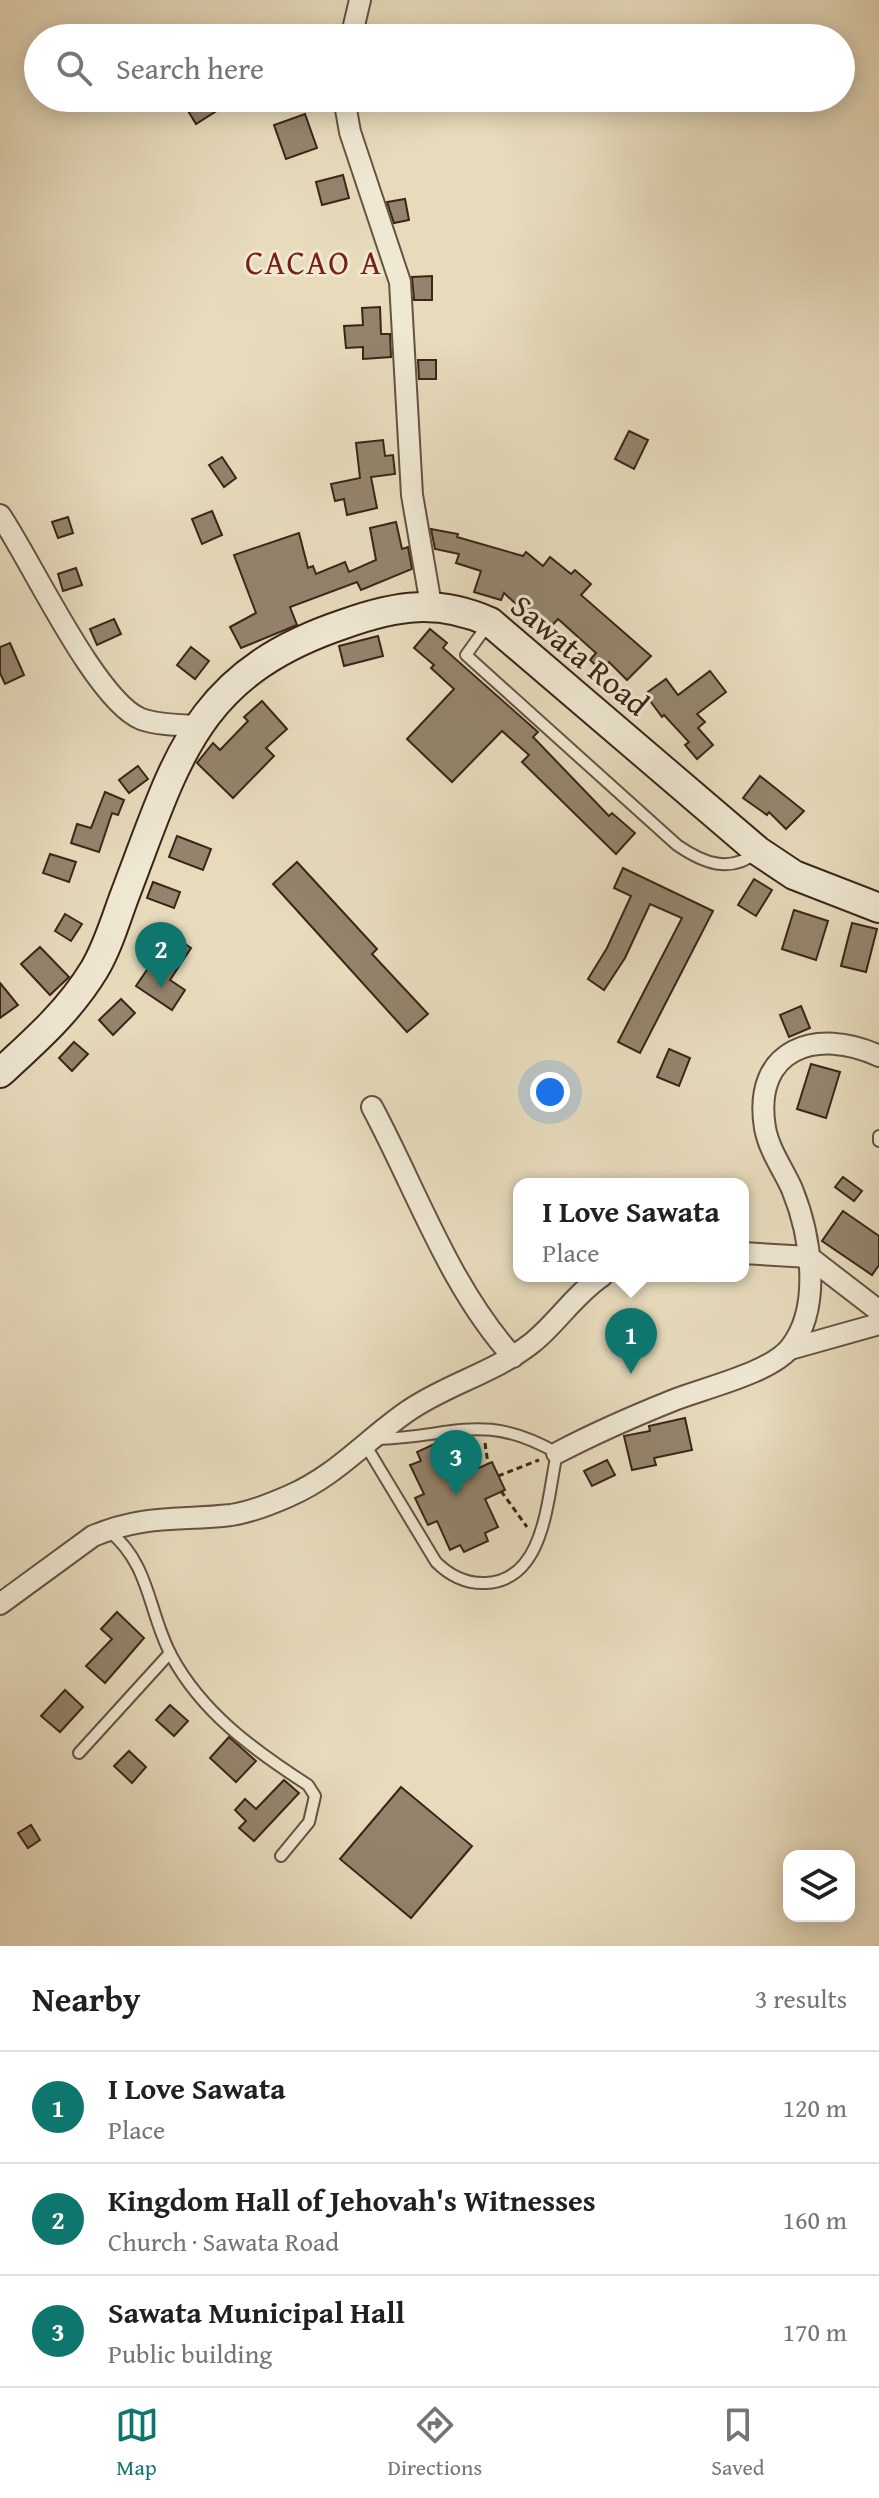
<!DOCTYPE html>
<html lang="en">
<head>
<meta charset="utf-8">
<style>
  :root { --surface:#fff; --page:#f2f2f2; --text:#202124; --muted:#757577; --line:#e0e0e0; --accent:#0f766e }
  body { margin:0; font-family:"Gentium Book Plus",serif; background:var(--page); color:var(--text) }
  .controls { position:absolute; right:24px; bottom:24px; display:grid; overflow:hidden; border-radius:16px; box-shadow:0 4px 20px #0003 }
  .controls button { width:72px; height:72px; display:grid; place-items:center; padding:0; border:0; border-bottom:2px solid var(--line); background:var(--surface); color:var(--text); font:40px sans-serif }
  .you { position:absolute; left:550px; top:1092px; width:28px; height:28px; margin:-20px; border:6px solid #fff; border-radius:50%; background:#1a73e8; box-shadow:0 0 0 12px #1a73e833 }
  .badge { display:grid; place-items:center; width:52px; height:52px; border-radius:50%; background:var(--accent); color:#fff; font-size:26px; font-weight:700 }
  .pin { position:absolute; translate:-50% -66px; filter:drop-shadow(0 2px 4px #0008) }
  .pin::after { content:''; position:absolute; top:42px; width:28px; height:24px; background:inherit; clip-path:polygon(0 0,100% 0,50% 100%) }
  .popup { position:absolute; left:513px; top:1178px; width:236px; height:104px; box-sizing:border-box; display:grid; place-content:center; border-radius:16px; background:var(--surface); filter:drop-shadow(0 2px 6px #0005); font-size:26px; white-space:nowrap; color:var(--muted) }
  .popup b { font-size:30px; color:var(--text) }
  .popup::after { content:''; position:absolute; left:50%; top:100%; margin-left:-16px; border:16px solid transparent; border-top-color:var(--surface) }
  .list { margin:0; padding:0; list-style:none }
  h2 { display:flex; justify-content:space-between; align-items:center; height:104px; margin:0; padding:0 32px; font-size:34px }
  h2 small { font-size:26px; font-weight:400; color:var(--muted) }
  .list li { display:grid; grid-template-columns:52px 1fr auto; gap:24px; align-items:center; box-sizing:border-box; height:112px; padding:0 32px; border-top:2px solid var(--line) }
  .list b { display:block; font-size:30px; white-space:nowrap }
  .list p { margin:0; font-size:26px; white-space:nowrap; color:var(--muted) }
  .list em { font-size:26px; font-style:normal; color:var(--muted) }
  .icon { flex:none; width:44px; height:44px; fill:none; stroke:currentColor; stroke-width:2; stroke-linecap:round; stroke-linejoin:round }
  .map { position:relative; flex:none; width:879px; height:1946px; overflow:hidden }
  .search { position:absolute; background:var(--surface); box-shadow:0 4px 20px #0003; left:24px; right:24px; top:24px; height:88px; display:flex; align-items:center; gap:20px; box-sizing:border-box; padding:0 28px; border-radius:44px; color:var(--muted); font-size:30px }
  .sheet { height:440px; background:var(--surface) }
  nav { display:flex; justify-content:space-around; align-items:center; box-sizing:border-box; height:112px; border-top:2px solid var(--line); background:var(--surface); font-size:22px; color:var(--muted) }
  nav a { display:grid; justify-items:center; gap:4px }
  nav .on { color:var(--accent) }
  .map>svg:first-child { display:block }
  .building { fill:#94846d; stroke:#3b2518; stroke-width:2 }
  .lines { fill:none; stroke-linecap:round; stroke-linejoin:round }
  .service-casing { stroke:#665241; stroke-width:14 }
  .minor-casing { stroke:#665241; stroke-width:24 }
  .secondary-casing { stroke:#3b2518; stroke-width:32 }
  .path { stroke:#3b2518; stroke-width:3; stroke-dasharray:6 4; stroke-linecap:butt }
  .service { stroke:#efe8d3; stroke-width:10 }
  .minor { stroke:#efe8d3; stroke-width:20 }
  .secondary { stroke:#efe8d3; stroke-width:28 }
  .labels { text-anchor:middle; stroke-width:6; stroke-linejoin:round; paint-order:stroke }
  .street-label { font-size:32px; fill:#3b2518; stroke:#efe8d3 }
  .neighbourhood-label { font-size:34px; letter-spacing:2px; fill:#7a1f14; stroke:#efe8d3 }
</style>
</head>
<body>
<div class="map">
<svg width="879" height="1946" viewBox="0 0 879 1946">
  <rect width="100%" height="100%" fill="#e7dbbc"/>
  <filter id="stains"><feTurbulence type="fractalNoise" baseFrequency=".0025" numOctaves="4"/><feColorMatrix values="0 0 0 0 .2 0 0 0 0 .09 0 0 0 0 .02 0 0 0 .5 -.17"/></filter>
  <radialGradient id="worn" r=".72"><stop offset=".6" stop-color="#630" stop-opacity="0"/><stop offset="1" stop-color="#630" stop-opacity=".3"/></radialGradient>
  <g class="building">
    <path d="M194,98h16l8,12 -22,14 -12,-20z"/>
    <path d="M305,114l12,34 -31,11 -12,-34z"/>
    <path d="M343,175l6,23 -27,7 -6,-23z"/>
    <path d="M405,199l4,21 -15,3 -7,-21z"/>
    <path d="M432,276v24h-18l-2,-23z"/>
    <path d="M380,307l1,27h9l1,23 -28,2v-12l-17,1 -2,-22 19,-1 -1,-17z"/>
    <path d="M418,360h18v19h-17z"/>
    <path d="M629,431l19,9 -14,29 -19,-10z"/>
    <path d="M383,440l2,16 8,-1 2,19 -24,3 6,31 -30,7 -3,-16 -9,2 -4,-17 29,-6 -4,-35z"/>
    <path d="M222,457l14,21 -12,9 -15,-22z"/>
    <path d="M212,511l10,24 -20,9 -10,-25z"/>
    <path d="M68,517l5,16 -15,5 -6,-16z"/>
    <path d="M396,522l6,27 6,-2 4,22 -51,21 -4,-8 -67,25 7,18 -56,23 -11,-21 26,-14 -22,-58 65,-22 9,35 5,-2 3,8 29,-12 4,10 27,-12 -6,-32z"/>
    <path d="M431,529l27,5 -1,3 66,19 3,-4 17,14 7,-9 21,17 4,-4 16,14 -10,11 70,61 -24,24 -18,-18 -7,9 -12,-11 6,-7 -38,-34 -12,13 -42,-39 -3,7 -27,-8 7,-21 -25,-8 3,-9 -24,-5z"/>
    <path d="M76,568l6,17 -19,6 -5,-17z"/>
    <path d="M114,619l7,15 -24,11 -7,-16z"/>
    <path d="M430,629l17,14 -4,5 95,84 -5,5 76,79 3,-3 23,20 -19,21 -94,-92 7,-7 -27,-24 -50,51 -45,-43 47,-50 -23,-21 3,-3 -20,-17z"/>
    <path d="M378,636l5,20 -39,10 -5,-20z"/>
    <path d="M10,643l14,32 -19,9 -5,-11v-26z"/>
    <path d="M191,647l18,14 -14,18 -18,-14z"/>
    <path d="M710,671l16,21 -29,22 8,8 -7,6 15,17 -16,14 -12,-14 4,-3 -25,-27 -2,2 -17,-23 21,-15 12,16z"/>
    <path d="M262,701l25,28 -21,19 8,8 -41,42 -36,-35 16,-20 7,7 28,-29 -4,-4z"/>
    <path d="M138,766l10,13 -19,14 -10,-13z"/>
    <path d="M760,776l44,35 -18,18 -17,-17 -2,3 -24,-17z"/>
    <path d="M105,792l19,8 -6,15 -6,-2 -13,39 -28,-9 6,-19 14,4z"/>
    <path d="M177,836l34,13 -8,21 -34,-13z"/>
    <path d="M50,854l26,8 -7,20 -26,-9z"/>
    <path d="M297,862l80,87 -5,5 56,60 -21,18 -134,-148z"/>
    <path d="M623,868l90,43 -73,142 -22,-11 64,-124 -32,-14 -25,54 -21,32 -16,-11 19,-31 24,-52 -17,-8z"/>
    <path d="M754,879l18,11 -16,26 -18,-11z"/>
    <path d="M153,882l27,10 -6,16 -27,-10z"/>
    <path d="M794,910l34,11 -12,39 -34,-11z"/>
    <path d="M65,914l17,10 -11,17 -16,-10z"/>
    <path d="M852,923l25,6 -11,43 -25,-6z"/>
    <path d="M157,925l34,23 -21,32 15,10 -13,20 -36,-24 23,-34 -14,-10z"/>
    <path d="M40,947l29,30 -19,18 -29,-31z"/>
    <path d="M0,983l18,22 -18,13z"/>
    <path d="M121,999l14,14 -22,22 -14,-15z"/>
    <path d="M801,1006l9,22 -21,9 -9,-22z"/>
    <path d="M74,1042l14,12 -16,17 -13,-13z"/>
    <path d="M669,1049l21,9 -11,28 -22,-9z"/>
    <path d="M811,1064l29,8 -14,46 -29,-9z"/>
    <path d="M843,1177l19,14 -8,10 -19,-14z"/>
    <path d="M843,1211l36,25v29l-7,10 -50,-34z"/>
    <path d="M685,1418l7,32 -38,8 2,7 -24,5 -8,-34 26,-5 -1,-5z"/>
    <path d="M441,1441l4,8 14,-6 13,28 20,-9 13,28 -20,9 13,28 -13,6 3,8 -24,11 -4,-7 -10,5 -13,-29 -9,4 -13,-27 9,-4 -14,-29 11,-4 -4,-9z"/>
    <path d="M607,1460l8,15 -23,11 -8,-15z"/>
    <path d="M117,1612l27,26 -39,45 -19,-17 26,-27 -11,-10z"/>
    <path d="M65,1690l18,17 -23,25 -19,-16z"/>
    <path d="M170,1705l18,16 -14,15 -18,-16z"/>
    <path d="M229,1737l27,24 -20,21 -26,-24z"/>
    <path d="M129,1751l17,16 -14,16 -18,-17z"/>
    <path d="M284,1780l15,13 -45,48 -15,-13 7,-7 -11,-11 10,-11 11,10z"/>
    <path d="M401,1787l71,59 -61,72 -71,-59z"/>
    <path d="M31,1825l9,15 -12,8 -10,-15z"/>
  </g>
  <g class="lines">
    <g class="service-casing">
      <g id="service">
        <path d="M489,623l-23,32 211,190c26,18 53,29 80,7"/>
        <path d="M879,1136v5"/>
        <path d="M366,1446l70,116c14,14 30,22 50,21 60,-3 61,-86 71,-130 -75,-43 -105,-15 -181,-14"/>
        <path d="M109,1531c41,33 39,80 62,124 31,58 83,95 137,130l7,11 -6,26 -28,34"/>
        <path d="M79,1753l91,-100"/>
      </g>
    </g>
    <g class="minor-casing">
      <g id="minor">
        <path d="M351,38l9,-38"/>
        <path d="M344,98l6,34 50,150 12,213 19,110"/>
        <path d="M0,515c31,45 95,185 141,204 17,6 38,6 55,7"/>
        <path d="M372,1107c45,84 77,179 141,250"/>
        <path d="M743,1253l66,4 70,54"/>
        <path d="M790,1349l89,-25"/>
        <path d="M557,1453c38,-20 77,-37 117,-53 30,-12 96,-27 116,-52 33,-41 20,-115 2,-159 -9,-20 -23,-39 -27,-61 -13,-80 52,-101 114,-72"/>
        <path d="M0,1604l93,-68c52,-22 86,-15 138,-21 20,-3 40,-11 58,-19 47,-20 78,-57 119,-85 39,-27 86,-38 124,-68 25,-20 42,-48 70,-67"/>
      </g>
    </g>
    <g class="secondary-casing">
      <path id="secondary" d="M0,1073c35,-32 69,-62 94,-103 14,-23 22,-52 32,-78 51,-133 69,-218 218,-268 53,-19 94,-25 146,-2l268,229 36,24 85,33"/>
    </g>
    <g class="path">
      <path d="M485,1443l3,21"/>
      <path d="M498,1476l41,-16"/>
      <path d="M501,1491l26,36"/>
    </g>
    <use href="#service" class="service"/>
    <use href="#minor" class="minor"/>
    <use href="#secondary" class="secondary"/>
  </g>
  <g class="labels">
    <g class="street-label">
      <text transform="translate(580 655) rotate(40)" y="11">Sawata Road</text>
    </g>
    <g class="neighbourhood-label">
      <text x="314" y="274">CACAO A</text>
    </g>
  </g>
  <rect width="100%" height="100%" filter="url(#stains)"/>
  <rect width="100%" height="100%" fill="url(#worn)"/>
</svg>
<div class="controls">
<button><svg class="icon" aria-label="layers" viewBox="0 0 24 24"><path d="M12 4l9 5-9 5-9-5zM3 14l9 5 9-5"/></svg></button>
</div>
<div class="you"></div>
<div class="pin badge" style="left:631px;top:1374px">1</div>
<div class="popup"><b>I Love Sawata</b>Place</div>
<div class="pin badge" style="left:161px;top:988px">2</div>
<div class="pin badge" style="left:456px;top:1496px">3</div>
<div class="search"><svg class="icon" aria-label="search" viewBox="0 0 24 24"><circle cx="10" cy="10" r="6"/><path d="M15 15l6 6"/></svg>Search here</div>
</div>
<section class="sheet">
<h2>Nearby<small>3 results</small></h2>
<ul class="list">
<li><span class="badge">1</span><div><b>I Love Sawata</b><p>Place</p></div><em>120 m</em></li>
<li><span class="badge">2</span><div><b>Kingdom Hall of Jehovah's Witnesses</b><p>Church · Sawata Road</p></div><em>160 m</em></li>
<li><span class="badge">3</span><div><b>Sawata Municipal Hall</b><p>Public building</p></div><em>170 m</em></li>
</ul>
</section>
<nav>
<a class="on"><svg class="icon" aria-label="map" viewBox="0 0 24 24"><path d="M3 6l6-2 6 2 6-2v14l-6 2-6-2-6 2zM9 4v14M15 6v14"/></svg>Map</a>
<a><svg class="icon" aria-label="directions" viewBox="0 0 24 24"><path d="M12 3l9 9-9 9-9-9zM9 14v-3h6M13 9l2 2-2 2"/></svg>Directions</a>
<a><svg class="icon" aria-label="saved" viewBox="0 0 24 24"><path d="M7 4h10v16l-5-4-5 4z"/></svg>Saved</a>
</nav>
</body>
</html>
